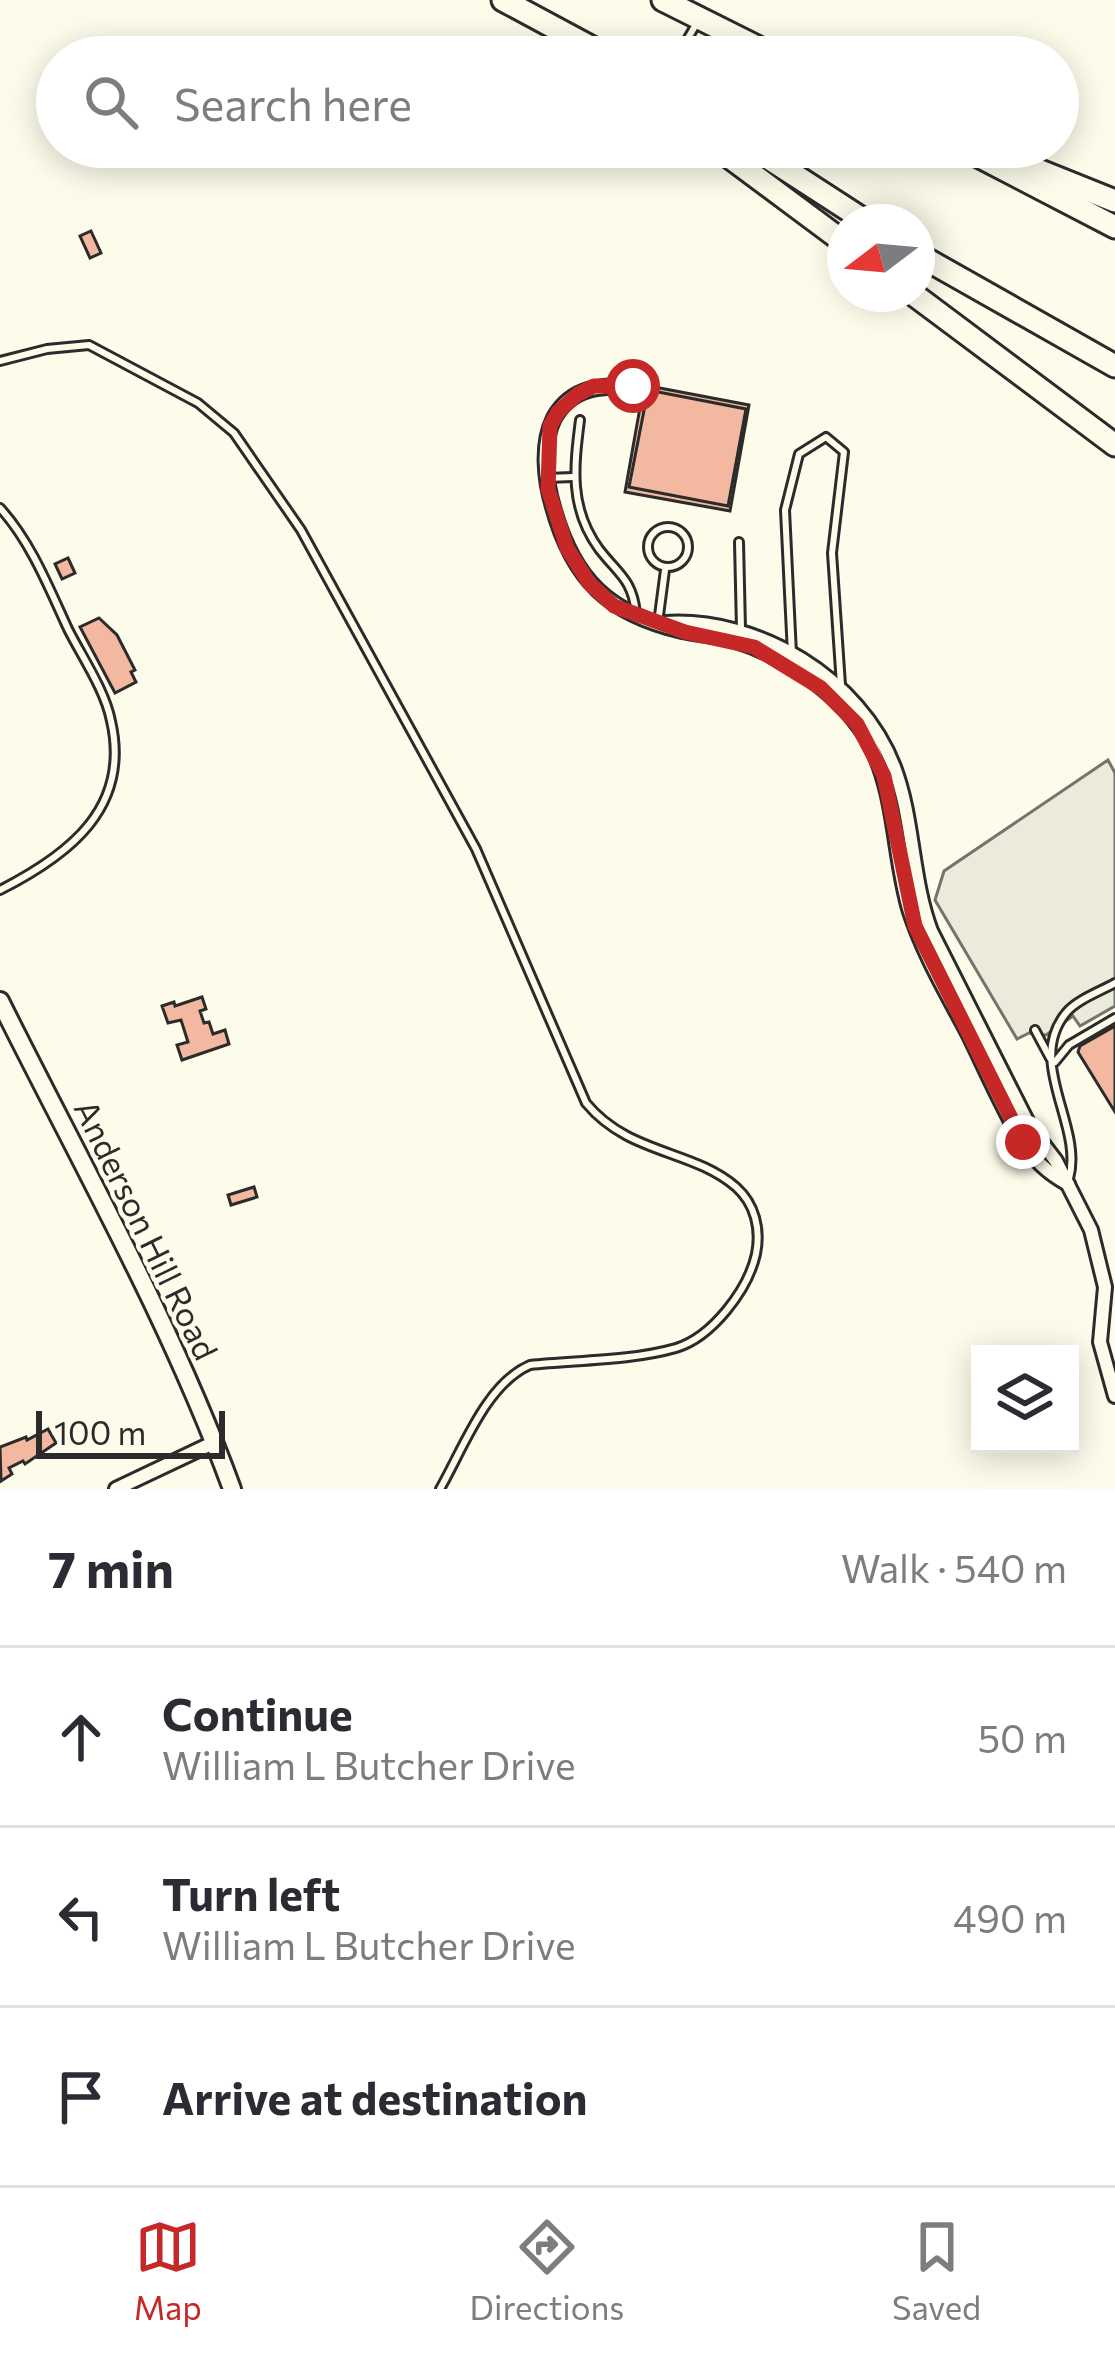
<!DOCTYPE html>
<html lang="en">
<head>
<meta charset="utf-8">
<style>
  :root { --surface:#fff; --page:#f2f2f3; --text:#2b2b33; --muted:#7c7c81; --line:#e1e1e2; --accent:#c62828 }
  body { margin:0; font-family:Commissioner,sans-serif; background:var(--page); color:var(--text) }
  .controls { position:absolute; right:36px; bottom:36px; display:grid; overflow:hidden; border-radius:0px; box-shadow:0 6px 30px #0003 }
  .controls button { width:108px; height:108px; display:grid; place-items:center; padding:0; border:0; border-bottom:3px solid var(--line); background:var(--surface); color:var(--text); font:60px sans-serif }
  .compass { position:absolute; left:827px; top:204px; width:108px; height:108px; border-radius:50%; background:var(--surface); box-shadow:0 6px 30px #0003; rotate:254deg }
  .scale { position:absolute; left:36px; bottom:30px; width:189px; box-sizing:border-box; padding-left:12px; border:6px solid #2b2b2b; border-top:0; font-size:33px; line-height:42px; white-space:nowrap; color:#2b2b2b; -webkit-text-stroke:9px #fdfbea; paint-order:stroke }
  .stop { position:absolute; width:36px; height:36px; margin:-27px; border:9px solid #c62828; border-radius:50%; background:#fff }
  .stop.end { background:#c62828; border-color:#fff; box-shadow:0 3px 12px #0008 }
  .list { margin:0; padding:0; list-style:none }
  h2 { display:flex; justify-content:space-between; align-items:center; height:156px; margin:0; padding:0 48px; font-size:51px }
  h2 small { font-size:39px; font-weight:400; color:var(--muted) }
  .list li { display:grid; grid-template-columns:78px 1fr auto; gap:36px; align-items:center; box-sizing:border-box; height:180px; padding:0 48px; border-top:3px solid var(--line) }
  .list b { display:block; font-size:45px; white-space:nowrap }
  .list p { margin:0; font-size:39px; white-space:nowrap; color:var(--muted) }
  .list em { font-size:39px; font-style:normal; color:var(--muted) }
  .icon { flex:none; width:66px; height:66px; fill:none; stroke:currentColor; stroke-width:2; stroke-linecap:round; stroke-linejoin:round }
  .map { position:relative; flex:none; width:1115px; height:1489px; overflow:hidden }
  .search { position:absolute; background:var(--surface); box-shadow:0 6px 30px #0003; left:36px; right:36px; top:36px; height:132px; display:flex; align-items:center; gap:30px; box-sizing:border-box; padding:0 42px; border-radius:66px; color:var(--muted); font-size:45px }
  .sheet { height:696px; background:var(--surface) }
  nav { display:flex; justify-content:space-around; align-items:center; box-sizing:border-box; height:168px; border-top:3px solid var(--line); background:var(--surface); font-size:33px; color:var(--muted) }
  nav a { display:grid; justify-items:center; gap:6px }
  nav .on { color:var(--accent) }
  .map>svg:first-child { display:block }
  .parking { fill:#eceadb; stroke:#74746e; stroke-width:3 }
  .building { fill:#f2b8a0; stroke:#2b2b2b; stroke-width:3; fill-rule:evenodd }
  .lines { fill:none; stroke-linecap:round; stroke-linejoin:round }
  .lane-casing { stroke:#2b2b2b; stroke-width:12 }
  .street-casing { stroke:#2b2b2b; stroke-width:18 }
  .secondary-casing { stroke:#2b2b2b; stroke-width:22 }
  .highway-casing { stroke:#2b2b2b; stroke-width:27 }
  .lane { stroke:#fdfbea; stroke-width:6 }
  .street { stroke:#fdfbea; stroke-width:12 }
  .secondary { stroke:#fdfbea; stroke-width:16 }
  .highway { stroke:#fdfbea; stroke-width:21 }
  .route { stroke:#c62828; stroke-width:15 }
  .labels { text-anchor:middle; stroke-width:9; stroke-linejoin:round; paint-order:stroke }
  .street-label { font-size:33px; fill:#2b2b2b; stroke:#fdfbea }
</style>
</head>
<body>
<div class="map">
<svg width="1115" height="1489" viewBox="0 0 1115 1489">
  <rect width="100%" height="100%" fill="#fdfbea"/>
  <path class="parking" d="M1108,760l7,13v233l-35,20 -7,-10 -27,19 -17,-2 -12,6 -82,-139 9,-29z"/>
  <g class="building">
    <path d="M91,231l10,22 -11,5 -10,-22z"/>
    <path d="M644,385l105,20 -19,106 -105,-19zM669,423l43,8 -8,43 -43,-8z"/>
    <path d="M648,390l98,19 -18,97 -99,-19z"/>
    <path d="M68,558l7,15 -13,6 -7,-15z"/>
    <path d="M99,618l18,17 18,35 -4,2 5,10 -21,11 -35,-66z"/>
    <path d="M202,997l4,12 -6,2 4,12 5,-1 4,12 12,-4 4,14 -47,16 -5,-15 11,-3 -7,-22 -13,3 -6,-17 12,-4 1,4z"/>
    <path d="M1115,1026v86l-37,-60 2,-6z"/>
    <path d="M254,1187l3,10 -26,8 -3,-10z"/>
    <path d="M48,1429l8,14 -31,21 -2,-3 -14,7 3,6 -11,7 -1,-34 26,-10 1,3z"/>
  </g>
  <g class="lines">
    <g class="lane-casing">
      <g id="lane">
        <path d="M677,57l21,-36"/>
        <path d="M0,361l47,-12 42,-4 109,58 36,30 67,97 175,319 110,254c43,52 106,46 150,84 19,17 25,42 20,67 -8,36 -44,83 -80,94 -46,13 -99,12 -146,17 -44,19 -67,84 -90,124"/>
        <path d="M580,420c-6,47 -11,88 19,129 20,26 33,30 37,64"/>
        <path d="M547,478l26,-1"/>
        <path d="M0,508c31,34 49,80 68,121 14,28 37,61 43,92 20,87 -42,134 -111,169"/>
        <circle cx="668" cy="547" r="20"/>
        <path d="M739,542l2,87"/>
        <path d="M658,623l7,-53"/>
        <path d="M792,654l-7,-144 14,-56 27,-17 18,15 -12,101 9,132"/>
        <path d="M1035,1030l15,28"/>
        <path d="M1055,1062l14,-17 46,-27"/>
        <path d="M1069,1179c15,-54 -44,-116 -3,-166 10,-13 35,-22 49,-30"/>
      </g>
    </g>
    <g class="street-casing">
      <g id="street">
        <path d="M633,386c-32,0 -61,0 -79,32 -13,26 -9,62 -1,89 20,73 56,107 129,124 18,4 36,4 54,10 51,16 108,55 134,103 27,53 23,112 40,168 14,43 38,83 59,123 17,35 33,72 53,106 11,18 27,33 46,43"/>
        <path d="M665,623c93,-6 195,55 229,144 20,53 17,111 37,164l99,196 26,34 35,69 14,57 -5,55 15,54"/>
        <path d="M116,1489l99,-47"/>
      </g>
    </g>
    <g class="secondary-casing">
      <path id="secondary" d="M0,1001c80,161 170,319 232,488"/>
    </g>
    <g class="highway-casing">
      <g id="highway">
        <path d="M503,0l106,57"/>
        <path d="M663,0l114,57"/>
        <path d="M716,147l129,96"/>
        <path d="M751,147l116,75"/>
        <path d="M961,147l154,80"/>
        <path d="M993,152l122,49"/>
        <path d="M917,254l198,112"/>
        <path d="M913,294l202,151"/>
      </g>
    </g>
    <use href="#lane" class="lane"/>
    <use href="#street" class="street"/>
    <use href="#secondary" class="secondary"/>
    <use href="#highway" class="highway"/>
  </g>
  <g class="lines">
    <path class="route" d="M633,386h-39l-16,8 -20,18 -8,14 -2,63 19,59 22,35 25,23 71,26 69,15 67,41 36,36 27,52 31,150 108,216"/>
  </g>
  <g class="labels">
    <g class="street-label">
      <text transform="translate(146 1230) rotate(64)" y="12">Anderson Hill Road</text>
    </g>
  </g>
</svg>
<div class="controls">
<button><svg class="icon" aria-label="layers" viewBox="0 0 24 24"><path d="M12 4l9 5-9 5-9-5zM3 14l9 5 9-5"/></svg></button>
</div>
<svg class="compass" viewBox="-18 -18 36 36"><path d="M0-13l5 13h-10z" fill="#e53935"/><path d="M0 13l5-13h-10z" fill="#7c7c81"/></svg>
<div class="scale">100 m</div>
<div class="stop" style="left:633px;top:386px"></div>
<div class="stop end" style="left:1023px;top:1142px"></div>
<div class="search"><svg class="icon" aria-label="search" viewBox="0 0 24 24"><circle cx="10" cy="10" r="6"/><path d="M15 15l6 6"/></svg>Search here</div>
</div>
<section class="sheet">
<h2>7 min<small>Walk · 540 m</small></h2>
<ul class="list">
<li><svg class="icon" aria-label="ahead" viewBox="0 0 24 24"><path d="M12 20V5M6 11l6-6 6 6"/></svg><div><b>Continue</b><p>William L Butcher Drive</p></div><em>50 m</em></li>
<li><svg class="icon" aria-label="left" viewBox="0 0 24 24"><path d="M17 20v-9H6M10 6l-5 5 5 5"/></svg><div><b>Turn left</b><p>William L Butcher Drive</p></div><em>490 m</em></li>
<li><svg class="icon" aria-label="arrive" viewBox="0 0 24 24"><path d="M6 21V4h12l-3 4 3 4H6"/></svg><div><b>Arrive at destination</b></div></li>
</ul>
</section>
<nav>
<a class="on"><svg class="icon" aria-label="map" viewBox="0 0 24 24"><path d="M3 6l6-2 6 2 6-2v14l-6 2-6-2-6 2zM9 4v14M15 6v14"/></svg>Map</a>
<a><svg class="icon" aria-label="directions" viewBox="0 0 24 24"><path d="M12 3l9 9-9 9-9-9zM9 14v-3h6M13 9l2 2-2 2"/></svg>Directions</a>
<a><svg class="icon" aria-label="saved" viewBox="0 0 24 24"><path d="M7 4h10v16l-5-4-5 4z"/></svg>Saved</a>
</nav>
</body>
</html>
